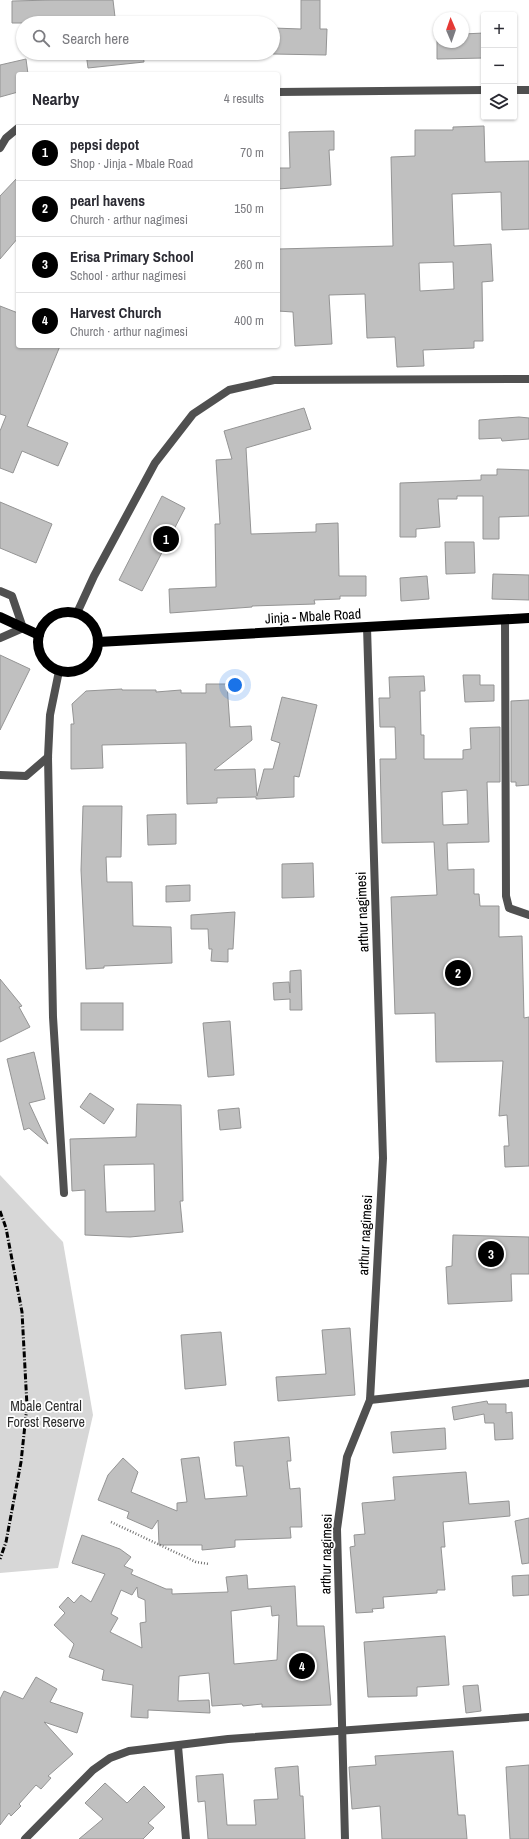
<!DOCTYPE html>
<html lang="en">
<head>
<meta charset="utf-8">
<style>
  :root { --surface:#fff; --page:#f7f7f7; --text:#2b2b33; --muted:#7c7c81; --line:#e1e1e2; --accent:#000 }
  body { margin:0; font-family:"Archivo Narrow",sans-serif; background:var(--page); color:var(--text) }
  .controls { position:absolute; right:12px; top:12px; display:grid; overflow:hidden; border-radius:4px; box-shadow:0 1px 3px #0004 }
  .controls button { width:36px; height:36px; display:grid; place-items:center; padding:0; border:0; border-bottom:1px solid var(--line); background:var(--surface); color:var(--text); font:20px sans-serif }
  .compass { position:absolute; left:433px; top:12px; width:36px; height:36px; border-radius:50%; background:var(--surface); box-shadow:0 1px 3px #0004; rotate:358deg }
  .you { position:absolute; left:235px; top:685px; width:14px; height:14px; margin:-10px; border:3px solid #fff; border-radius:50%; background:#1a73e8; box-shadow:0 0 0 6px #1a73e833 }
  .badge { display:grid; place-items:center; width:26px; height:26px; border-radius:50%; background:var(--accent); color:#fff; font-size:13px; font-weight:700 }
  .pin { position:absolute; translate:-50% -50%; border:2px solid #fff; box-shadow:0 1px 4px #0006 }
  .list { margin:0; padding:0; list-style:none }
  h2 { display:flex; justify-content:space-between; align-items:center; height:52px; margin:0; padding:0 16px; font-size:17px }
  h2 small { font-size:13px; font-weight:400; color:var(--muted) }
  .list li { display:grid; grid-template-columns:26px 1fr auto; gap:12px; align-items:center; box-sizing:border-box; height:56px; padding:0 16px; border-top:1px solid var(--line) }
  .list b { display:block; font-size:15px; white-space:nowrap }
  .list p { margin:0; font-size:13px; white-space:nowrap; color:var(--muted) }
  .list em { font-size:13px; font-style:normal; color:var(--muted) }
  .icon { flex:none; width:22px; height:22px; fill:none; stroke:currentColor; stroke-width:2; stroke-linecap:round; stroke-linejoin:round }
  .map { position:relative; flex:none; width:529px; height:1839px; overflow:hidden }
  .search { position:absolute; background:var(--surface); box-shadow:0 1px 3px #0004; left:16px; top:16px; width:264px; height:44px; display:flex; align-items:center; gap:10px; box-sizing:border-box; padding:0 14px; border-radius:22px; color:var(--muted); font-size:15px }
  .panel { position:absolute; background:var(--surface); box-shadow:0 1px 3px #0004; left:16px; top:72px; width:264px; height:276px; border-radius:4px }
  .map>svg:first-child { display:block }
  .green { fill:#d7d7d7 }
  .building { fill:#c0c0c0; stroke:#949494; fill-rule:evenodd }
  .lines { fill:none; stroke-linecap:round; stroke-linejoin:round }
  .path { stroke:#727272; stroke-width:2.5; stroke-dasharray:1 2; stroke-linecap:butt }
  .lane { stroke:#505050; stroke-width:8 }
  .street { stroke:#505050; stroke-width:8 }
  .primary { stroke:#000; stroke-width:10 }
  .rail { stroke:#000; stroke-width:3; stroke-dasharray:6 2 1 2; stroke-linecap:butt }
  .labels { text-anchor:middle; stroke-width:3.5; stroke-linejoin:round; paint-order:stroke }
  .street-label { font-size:14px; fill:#000; stroke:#fff }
  .park-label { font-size:14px; fill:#2e2e2e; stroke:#fff }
</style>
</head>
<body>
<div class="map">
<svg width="529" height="1839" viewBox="0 0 529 1839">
  <rect width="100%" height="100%" fill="#fff"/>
  <path class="green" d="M0,1175l63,67 30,173 -35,153 -58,5z"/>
  <g class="building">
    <path d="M53,0h60l2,17h-28v6h-75v-22z"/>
    <path d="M301,0h19v29h7l-1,26 -53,-1v-26l28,1z"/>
    <path d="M484,33v25l-47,1v-25h2v8h24v-8z"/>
    <path d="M86,53h57l1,9 -56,6z"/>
    <path d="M26,59l2,15h-10v18l-18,5v-32z"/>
    <path d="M484,126l1,36 44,-1v68l-27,1 -1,-38 -49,2 2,52 37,-2 2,37 -11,1 1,59h-9v7l-51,2 1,16 -27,1 -2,-30 -28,1 -2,-44 -36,1 3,49 -37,2 -2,-34 -15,-1v-62l115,-3 -2,-89 24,-1v-26h38v-3zM453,262l1,27 -34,2 -1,-28z"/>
    <path d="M334,131v19h-5l2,35 -53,4v-21h12l-1,-36z"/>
    <path d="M18,177v61l-18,21v-63z"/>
    <path d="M0,306l18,7v33h42l-33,80 41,17 -10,23 -36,-15 -9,22 -13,-5v-37l6,-15 -6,-2z"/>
    <path d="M304,408l7,21 -65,19 5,86 65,-2v-8l22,-1 1,53h27v20h-26v3l-26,1 1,4 -63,2v1l-82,6 -1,-24 47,-2 -1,-63h5l-4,-64 16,-1 -8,-28z"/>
    <path d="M519,417l10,1v21l-27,2 -1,-3 -22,1v-19z"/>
    <path d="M497,469l32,1v46l-30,1v22h-16v-43h-26v3h-19l2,28 -24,2v8h-16v-54l81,-3v-5h16z"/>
    <path d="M162,496l23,12 -43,83 -23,-11z"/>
    <path d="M0,502l52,22 -16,39 -36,-15z"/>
    <path d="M445,542h29l1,31 -29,1z"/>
    <path d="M493,574l36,1v25l-37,-1z"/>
    <path d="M427,576l2,23 -28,2 -1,-23z"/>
    <path d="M0,655l30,14 -30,61z"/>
    <path d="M463,675h17v10h14v16l-29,1z"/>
    <path d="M424,676l1,15h-5l1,44h3v24h39v-9l8,-1 -1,-21 30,-1v55h-13l2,60 -42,1 1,27 26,-1v25h5l1,12h19v31l23,-1 2,82 5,-1v149l-24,1 -1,-21h5l-2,-31 -8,1 4,-55 -67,1 -1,-49 -40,1 -4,-117 46,-2 -3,-53 -52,1 -2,-84h16l-1,-32h-15l-1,-29h11l-1,-21zM467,790l1,34 -25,1 -1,-33z"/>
    <path d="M206,684h21l3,43 21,-1 1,14 -38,30 41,-1 2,27 7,-27h9l7,-26 -9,-3 11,-43 35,8 -18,72 -5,-1v21l-38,2v-2l-39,1v5l-30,1 -1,-61 -84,2 1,23 -32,1v-45h3l-2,-20 14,-13 36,-2v1h34v2l25,-2v3h25z"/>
    <path d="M529,700v85l-13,1v-4h-5v-81z"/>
    <path d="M83,806h39l-1,51h-15l1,25h25l1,44 38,1 1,36 -68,3v2l-18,1 -5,-99z"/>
    <path d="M176,814v30l-28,1 -1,-30z"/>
    <path d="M313,863l1,34 -32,1v-34z"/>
    <path d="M190,885v16l-24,1v-16z"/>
    <path d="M235,912l-2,37h-5v13l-17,-1 1,-12h-3l-1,-20h-17v-14z"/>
    <path d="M301,970l1,40h-12v-11l-16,1 -1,-17 16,-1 1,11v-22z"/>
    <path d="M0,979l22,27 -3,1 11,20 -30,15z"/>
    <rect x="81" y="1003" width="42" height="27"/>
    <path d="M230,1021l4,54 -26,2 -5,-54z"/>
    <path d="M34,1052l11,47 -16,4 19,41 -19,-16 -5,2 -17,-71z"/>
    <path d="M90,1093l24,16 -10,15 -24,-17z"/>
    <path d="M137,1104l44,1 2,96h-3l3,31 -53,5 -45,-2v-45l-13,1 -2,-52 66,-2zM154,1164l1,47 -49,1 -2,-47z"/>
    <path d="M239,1108l2,20 -21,2 -2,-20z"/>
    <path d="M453,1235l76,2v37h-18l1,27 -64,3 -2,-37 6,-1z"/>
    <path d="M350,1328l5,67 -77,6 -2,-24 50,-3 -4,-44z"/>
    <path d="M221,1332l5,53 -41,4 -4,-54z"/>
    <path d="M487,1401l1,3h18v9l6,-1 1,27 -18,1 -1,-17h-9l-1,-9 -30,6 -2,-13z"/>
    <path d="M445,1428l1,21 -53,4 -2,-21z"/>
    <path d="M289,1437l2,24h-4l3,28 10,-1 2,39h-12l1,11 -56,2v7l-33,3v-5h-43l-1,-25 -6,9 -25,-11 2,-6 -31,-12 10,-25 15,-17 15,14 -7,20 46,19v-8l10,-1 -6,-43 18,-2 6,42 42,-3 -4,-30h-7l-2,-24z"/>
    <path d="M466,1472l3,32 40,-3 1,15 -67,6 2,25h-4l4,43h-8v3l-54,4 1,11 -12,1 1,3 -17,1 -6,-66 5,-1 -1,-11 11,-1 -3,-31 33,-3 -2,-23z"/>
    <path d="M529,1518v45l-7,1 -7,-43z"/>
    <path d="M82,1535l38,14 11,8 -7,9 9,4 -2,4 35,15h6v5l56,-2 -2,-15 21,-2 1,14 47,-3 2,40h27l7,79 -69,2v-3l-19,2 -1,-2 -30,2 -3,-33 -30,3 -1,25 31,-1 1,13 -62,-3v8l-17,-1 2,-32 -31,-5 2,-10 -35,-13 5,-13 -20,-19 11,-12 -6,-6 9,-10 6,6 7,-8 10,7 14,-28 -33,-11zM137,1587l1,10 7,3 1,22 -6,1 2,25 -32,-16 8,-14 -7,-4 10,-24 11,5zM271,1606l1,10 7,-1 -2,45 -43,4 -3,-53z"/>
    <path d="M529,1575v20l-16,1 -1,-20z"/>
    <path d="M445,1636l4,49 -32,2v9l-49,1 -4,-55z"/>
    <path d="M36,1677l21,12 -7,13 33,11 -6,20 -33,-11 29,32 -25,22 3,2 -10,11 -5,-4 -17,19 2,2 -10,10 -2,-3 -9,12v-126l4,-8 19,8z"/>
    <path d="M478,1685l3,26 -15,2 -3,-27z"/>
    <path d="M453,1751l5,64h7l2,24h-85l-2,-33 -28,3 -3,-42 27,-2 -1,-9z"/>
    <path d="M529,1765v74h-19l-4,-72z"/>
    <path d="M298,1766l2,30h3l2,43h-97l-3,-38 -7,1 -2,-26 27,-2 4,51h29l-2,-25 24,-1 -3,-31z"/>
    <path d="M105,1783l22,20 17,-17 21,21 -17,16 6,5 -11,11h-64l24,-20 -18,-16z"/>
  </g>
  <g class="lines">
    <path class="path" d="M111,1522l85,40 13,2"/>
    <path class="lane" d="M0,775l26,1 22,-19"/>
    <g class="street">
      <path d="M514,90h15"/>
      <path d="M278,92l206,-2"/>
      <path d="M0,148l6,-10 12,-10"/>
      <path d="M0,591l12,5 11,32 -23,10"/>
      <path d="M77,613l17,-37 61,-113 38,-49 36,-24 45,-10 255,-1"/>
      <path d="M505,619l1,277 3,12 20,7"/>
      <path d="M59,671l-9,44 -2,42 5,260 11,176"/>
      <path d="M370,1400l159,-17"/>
      <path d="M178,1746l8,93"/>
      <path d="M25,1839l68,-69 17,-12 19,-7 99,-12 301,-22"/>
      <path d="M345,1839l-8,-310 10,-72 23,-57 13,-242 -16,-531"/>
    </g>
    <g class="primary">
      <circle cx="68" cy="642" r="30"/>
      <path d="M0,617l39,18"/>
      <path d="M98,642l431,-24"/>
    </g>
    <path class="rail" d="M0,1211l6,17 16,84 5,94 -6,56 -15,80 -6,17"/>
  </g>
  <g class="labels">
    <g class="street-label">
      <text transform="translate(313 616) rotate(-3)" y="5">Jinja - Mbale Road</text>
      <text transform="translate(362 912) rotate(-92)" y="5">arthur nagimesi</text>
      <text transform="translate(365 1235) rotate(-87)" y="5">arthur nagimesi</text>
      <text transform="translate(326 1554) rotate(-89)" y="5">arthur nagimesi</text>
    </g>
    <g class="park-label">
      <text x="46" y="1411">Mbale Central<tspan x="46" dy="16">Forest Reserve</tspan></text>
    </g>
  </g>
</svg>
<div class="controls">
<button>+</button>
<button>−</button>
<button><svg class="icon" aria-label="layers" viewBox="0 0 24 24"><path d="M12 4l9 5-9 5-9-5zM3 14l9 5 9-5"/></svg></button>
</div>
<svg class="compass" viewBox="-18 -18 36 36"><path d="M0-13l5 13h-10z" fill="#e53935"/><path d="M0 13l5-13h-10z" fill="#7c7c81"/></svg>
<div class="you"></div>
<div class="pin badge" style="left:166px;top:539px">1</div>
<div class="pin badge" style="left:458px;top:973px">2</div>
<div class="pin badge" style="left:491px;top:1254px">3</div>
<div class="pin badge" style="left:302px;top:1666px">4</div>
<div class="search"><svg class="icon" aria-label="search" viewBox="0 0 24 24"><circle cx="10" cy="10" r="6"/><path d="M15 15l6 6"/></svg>Search here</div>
<section class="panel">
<h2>Nearby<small>4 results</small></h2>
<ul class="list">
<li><span class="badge">1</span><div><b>pepsi depot</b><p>Shop · Jinja - Mbale Road</p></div><em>70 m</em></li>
<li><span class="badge">2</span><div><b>pearl havens</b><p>Church · arthur nagimesi</p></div><em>150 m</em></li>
<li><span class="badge">3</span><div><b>Erisa Primary School</b><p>School · arthur nagimesi</p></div><em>260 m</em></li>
<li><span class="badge">4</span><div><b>Harvest Church</b><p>Church · arthur nagimesi</p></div><em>400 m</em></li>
</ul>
</section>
</div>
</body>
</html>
